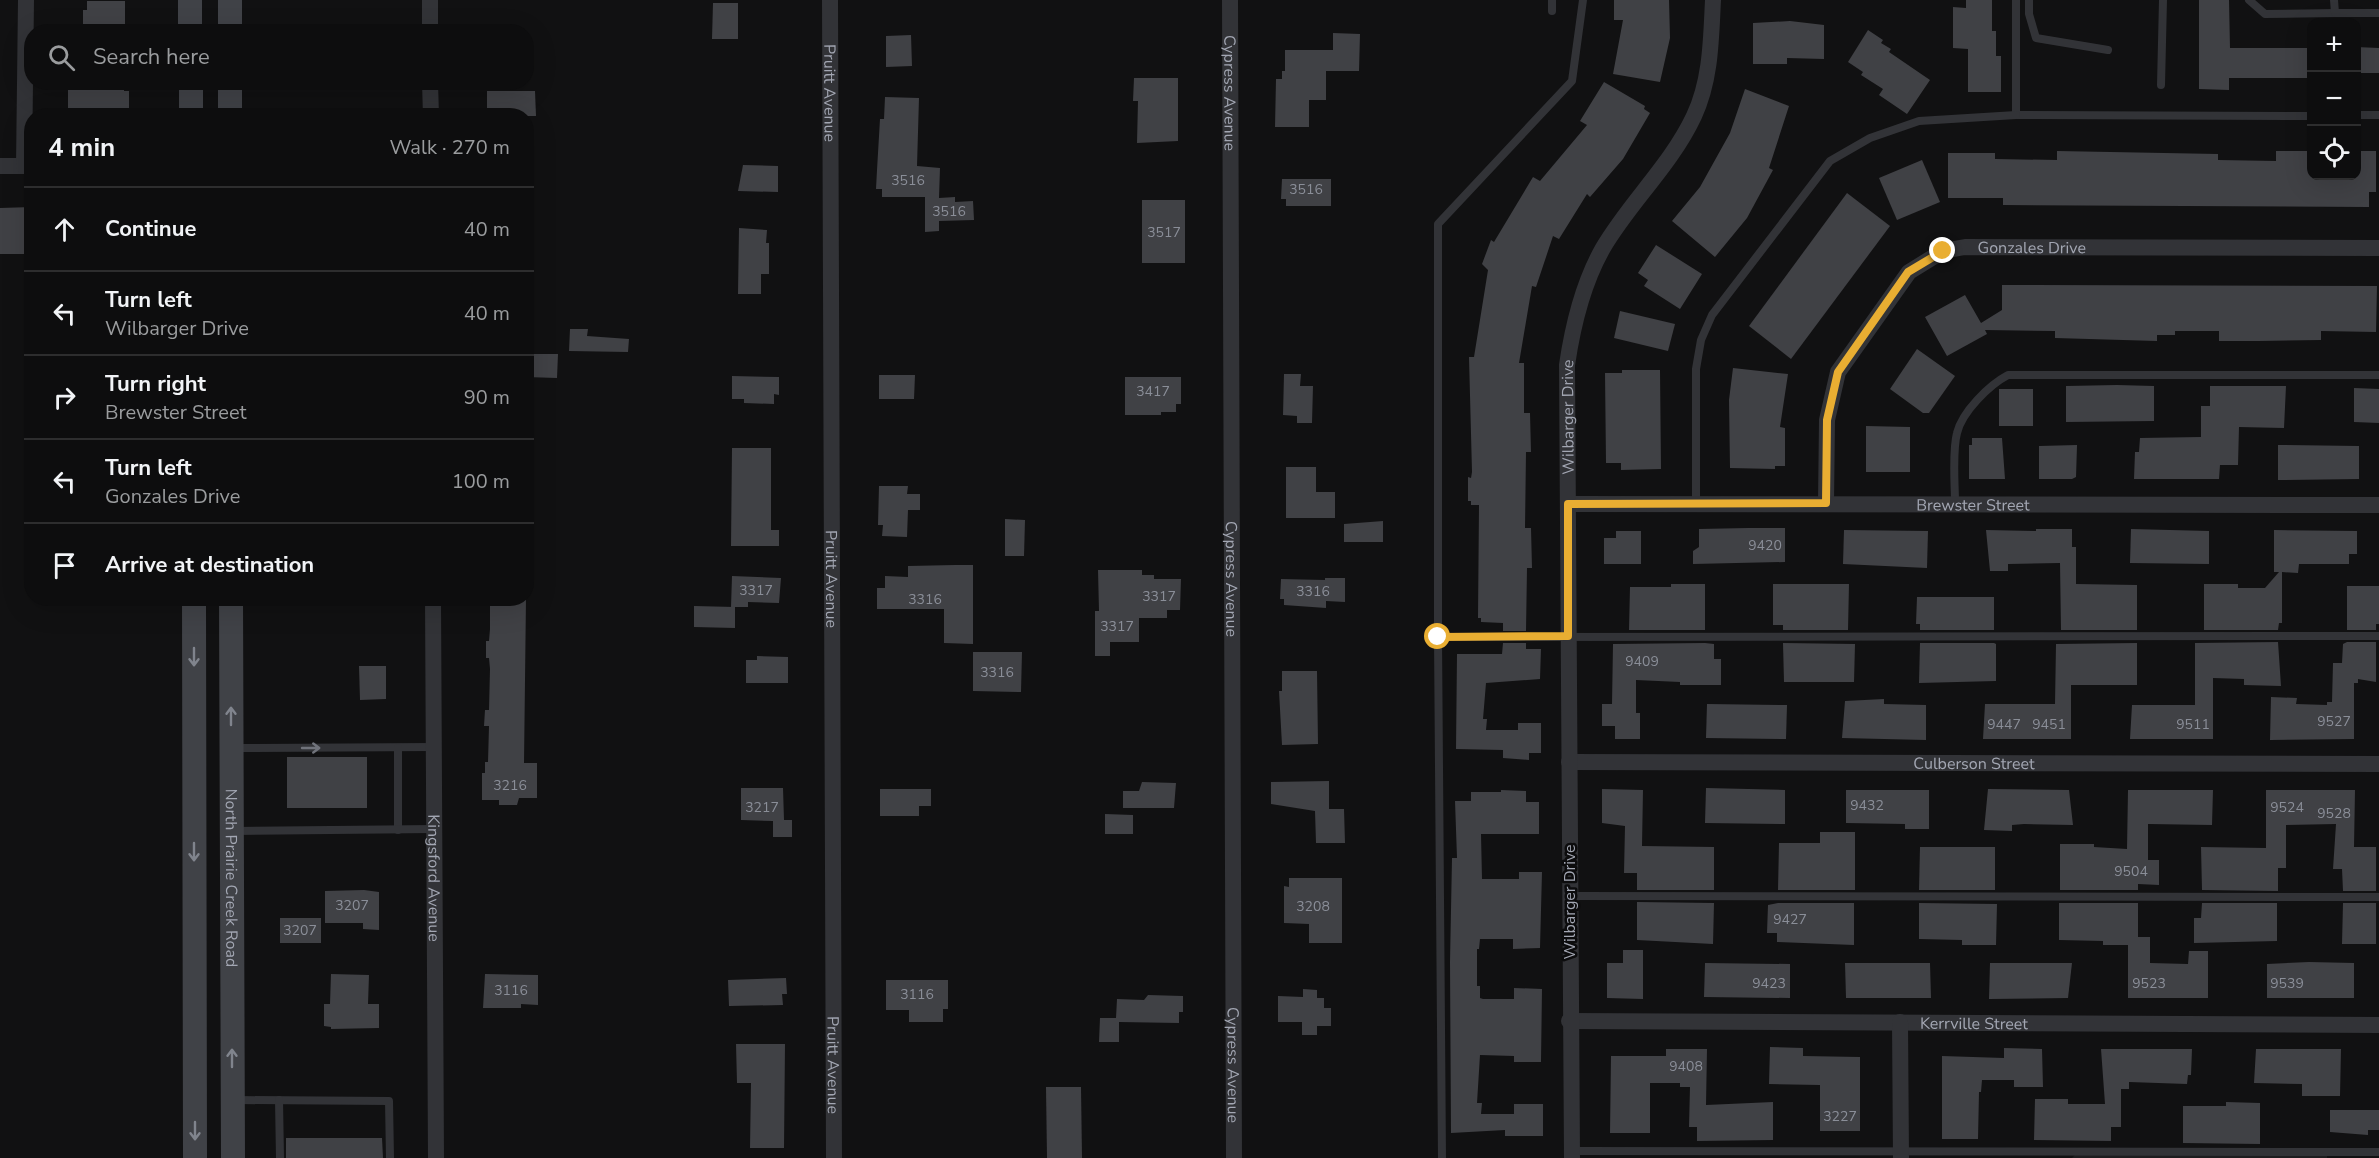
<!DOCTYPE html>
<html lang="en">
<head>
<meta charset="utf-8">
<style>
  :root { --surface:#0d0d0e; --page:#1b1b1c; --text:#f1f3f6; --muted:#9a9c9e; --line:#2d2d2e }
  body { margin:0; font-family:"Nunito Sans",sans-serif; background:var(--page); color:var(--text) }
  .controls { position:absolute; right:18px; top:18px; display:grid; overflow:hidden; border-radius:12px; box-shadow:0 6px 24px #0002 }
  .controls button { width:54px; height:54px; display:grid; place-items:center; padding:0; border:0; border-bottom:2px solid var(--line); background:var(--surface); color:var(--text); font:30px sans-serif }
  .stop { position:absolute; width:18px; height:18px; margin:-14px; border:4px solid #e9ae32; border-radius:50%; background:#fff }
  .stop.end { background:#e9ae32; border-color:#fff; box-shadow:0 2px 6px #0008 }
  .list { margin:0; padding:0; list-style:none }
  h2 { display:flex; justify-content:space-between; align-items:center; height:78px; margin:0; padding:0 24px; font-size:26px }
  h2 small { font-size:20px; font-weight:400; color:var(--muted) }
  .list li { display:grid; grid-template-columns:39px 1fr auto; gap:18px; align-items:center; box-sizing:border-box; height:84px; padding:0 24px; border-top:2px solid var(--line) }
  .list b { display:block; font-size:22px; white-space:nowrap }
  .list p { margin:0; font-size:20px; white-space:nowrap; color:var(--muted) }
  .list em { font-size:20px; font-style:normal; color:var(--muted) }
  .icon { flex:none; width:33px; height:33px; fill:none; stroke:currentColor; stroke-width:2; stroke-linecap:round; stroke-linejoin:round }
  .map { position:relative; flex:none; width:2379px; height:1158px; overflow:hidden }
  .search { position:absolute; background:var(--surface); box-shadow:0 6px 24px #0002; left:24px; top:24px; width:510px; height:66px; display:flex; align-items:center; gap:15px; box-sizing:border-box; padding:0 21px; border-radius:24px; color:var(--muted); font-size:22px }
  .panel { position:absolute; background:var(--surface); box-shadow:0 6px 24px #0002; left:24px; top:108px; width:510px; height:498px; border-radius:24px }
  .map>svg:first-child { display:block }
  .built { fill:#1d1d1f }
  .building { fill:#404145 }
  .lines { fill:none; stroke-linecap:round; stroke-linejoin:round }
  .service { stroke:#323337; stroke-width:8 }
  .minor { stroke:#323337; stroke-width:16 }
  .secondary { stroke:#404247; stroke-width:24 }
  .oneway { stroke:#80848d }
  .oneway2 { stroke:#70737b }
  .route { stroke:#e9ae32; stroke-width:8 }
  .labels { text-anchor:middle; stroke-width:5; stroke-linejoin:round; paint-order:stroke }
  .number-label { font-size:14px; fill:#8a8e98 }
  .street-label { font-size:16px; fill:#a3a7b3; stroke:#0c0c0d }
</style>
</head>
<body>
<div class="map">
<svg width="2379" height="1158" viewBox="0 0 2379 1158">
  <rect width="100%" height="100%" fill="#111112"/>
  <path class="built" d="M2078,1152l249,4v2h-255z"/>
  <g class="building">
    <path d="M1614,0h55l1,38 -10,44 -47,-8 10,-54h-9z"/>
    <path d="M1966,0h26v31h4v25h5v36h-33v-43l-15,-1v-41l13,1z"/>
    <path d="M2199,0h30l1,48h80l1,30h-82v12l-30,-1z"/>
    <path d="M87,1h38v31h-42v-22h4z"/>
    <path d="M713,3h25v36h-26z"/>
    <path d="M1790,21l34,4v34l-37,-1v6h-34v-41z"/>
    <path d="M1868,30l15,10 -2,3 10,6 -2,3 41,28 -23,34 -28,-19 4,-6 -22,-14 2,-3 -15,-10z"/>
    <path d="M1333,33l27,1 -1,37h-33v29h-17v27h-34l1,-48h6v-8h3v-21h48z"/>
    <path d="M911,35l1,31 -26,1v-31z"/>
    <path d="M2356,47l23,1v25h-23z"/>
    <path d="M1134,78h44v63l-41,2 1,-42h-5z"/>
    <path d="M68,82h56v9h5v25h-53v-6h-8z"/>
    <path d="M1604,82l41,24 -1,3 6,4 -27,46 -33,38 -3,-3 -28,45 -6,-3 -17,51 -4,-1 -13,77h5v50h6l1,39h-5l-1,76h6l1,40h-5l-1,63h-23v-8l-22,-1v-4h-3l1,-113h-8v-4h-3v-24l3,1 1,-6 -3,-115h5l14,-87 -6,-6 9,-24 3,2 39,-65 7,4 47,-56 -7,-4z"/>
    <path d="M1745,89l44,17 -20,62 4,2 -26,48 -32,39 -43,-36 28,-34 30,-54z"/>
    <path d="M487,91h48l1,25h-49z"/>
    <path d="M885,97l34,1 -2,68 23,2 -1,30 16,-1v5l18,-1 1,19 -35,1v10l-14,1v-35h-43v-8h-6l1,-19 3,-51h4z"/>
    <path d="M2057,151l161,3v6l58,1v-10h36v25h44v-25h20v41h-7v15l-366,-2v-7h-55v-45h47v6l62,1z"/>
    <path d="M1922,160l18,42 -43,18 -18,-42z"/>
    <path d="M743,165l35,1v26l-40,-1z"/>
    <path d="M1282,179h49v27h-45v-7h-5z"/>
    <path d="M1847,193l43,33 -99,133 -42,-33z"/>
    <rect x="1142" y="200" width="43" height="63"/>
    <path d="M32,207v47h-32v-46z"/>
    <path d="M739,228l28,2 -1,13h3v31h-8v20h-23z"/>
    <path d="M1656,245l46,29 -22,35 -36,-23 4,-6 -10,-7z"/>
    <path d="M2002,285l375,1 -1,46 -55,-1v9l-63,1h-39v-10h-44v4h-18v6l-102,-3v-7l-70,-1 2,4 -40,22 -22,-39 40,-22 16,28 21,-13z"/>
    <path d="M1620,311l55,13 -7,27 -54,-13z"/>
    <path d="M570,329h18l-1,7 42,3 -1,13 -59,-1z"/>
    <path d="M1917,349l38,27 -26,37h-6l-33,-24z"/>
    <path d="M526,354h32l-1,24 -31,-1z"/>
    <path d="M1733,368l55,6 -8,53 5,1v38h-10v3l-45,-1 -1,-68z"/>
    <path d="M1622,370h38l1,99 -40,1v-7h-15l-1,-90h17z"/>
    <path d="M1284,374h17l-1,12h13l-1,37h-15v-7l-14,-1z"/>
    <path d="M879,375h36l-1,24h-35z"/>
    <path d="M732,376l47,1v18l-5,-1v10l-30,-1v-4h-12z"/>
    <path d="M1125,377h56v27h-5v8h-15v3h-36z"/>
    <path d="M2117,385l37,1v35l-88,1v-36z"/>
    <path d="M2210,386h76l-2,42 -45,-1 -1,38h-18l-1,14h-85l1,-27h4l1,-14 61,-1v-31h9z"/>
    <path d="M2354,388l25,1v34l-25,-1z"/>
    <rect x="1999" y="389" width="34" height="37"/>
    <path d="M1866,426l44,1v45h-44z"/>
    <path d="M1972,438h30l3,41h-36v-34h3z"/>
    <path d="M2077,445l-1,32 -4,2h-33v-33z"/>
    <path d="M2278,445l81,1v33l-81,1z"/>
    <path d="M732,448h39v82h8v16h-48z"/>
    <path d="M1286,467h30v25h19v26h-49z"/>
    <path d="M879,486h29l-1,8h13v16h-12l-1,27 -25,-1 1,-11h-5z"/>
    <path d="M1005,519l20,1 -1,36h-19z"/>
    <path d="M1383,521v21h-39v-18z"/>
    <path d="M1748,528h37v34l-92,2v-13l6,-4v-18z"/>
    <path d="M2036,529h36v18h4v37l61,1v45h-76l-1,-67 -52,1v7h-18l-4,-41 50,1z"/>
    <path d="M2131,529l78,2v33l-79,-1z"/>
    <path d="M1844,530l84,1 -1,37 -84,-4z"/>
    <path d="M2274,530l83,1v23h-8v10h-50l-1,9 -16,-1v51h-3l-1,7h-74v-46h34v4h27l14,-16h-5z"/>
    <path d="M1616,531h25v33h-37v-26h12z"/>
    <path d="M955,565h18v79l-29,-1v-34h-67v-21h8v-12l23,1v-11z"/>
    <path d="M1098,570h44v5h12v4h27l-1,31h-13v8h-28v24h-29v14h-15v-45h4z"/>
    <path d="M732,576l49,2 -2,25 -31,-1v5h-17z"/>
    <path d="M1325,578h20v24l-19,-1v7l-42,-3v-6h-4l1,-20 44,1z"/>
    <path d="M1671,584h34v46h-76l1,-43h41z"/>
    <path d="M1773,584h76l-1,46h-65v-5h-10z"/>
    <path d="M2347,586h32v38h-3v6h-29z"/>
    <path d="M1917,597h77v33h-74v-6h-4z"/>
    <path d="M490,598h36l-2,165h13v35h-18l-2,7h-18v-5h-17v-27h3v-11h3l1,-36h-5l1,-16h4l1,-41 -1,-11h-3v-17h3l1,-12z"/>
    <path d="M694,606l41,1v21l-41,-1z"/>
    <path d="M2278,642l3,44 -37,-1v-6l-31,-1v61h-83l2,-34h63v-62z"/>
    <path d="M2347,642h29v40l-18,-3v4h-4v56l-84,1 1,-43 26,1 -1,6 31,1v-3h5l1,-39h9l1,-19z"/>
    <path d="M1503,643h23v6h15l-1,30 -54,4 -3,36h4l-1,11h32v-7h23v30h-12v7l-26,-2v-8l-47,-1 1,-95h45z"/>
    <path d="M1705,643l9,1v15h7v26h-41v-3l-44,-2v33h4v26h-25v-13h-13v-22h10l1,-60z"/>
    <path d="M1783,643l72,1 -1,38h-70z"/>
    <path d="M1920,643h74l2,1v37l-77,2z"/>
    <path d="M2137,643v42h-66v54h-88l2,-35h70l1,-60z"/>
    <path d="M973,652h49l-1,40 -48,-1z"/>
    <path d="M757,656l31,1v26h-42v-23h11z"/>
    <path d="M359,666h27v33l-26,1z"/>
    <path d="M1282,671h35l1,73 -36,1 -3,-54h3z"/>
    <path d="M1884,699v5l42,1v35l-84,-2 3,-37z"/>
    <path d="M1707,704l80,1 -1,34 -80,-1z"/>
    <rect x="287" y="757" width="80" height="51"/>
    <path d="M1329,781v28h15l1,34h-29l-1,-32 -44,-7v-22z"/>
    <path d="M1142,782l34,1 -2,25h-51v-17h16z"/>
    <path d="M741,788h42l1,32h8v17h-19v-16l-32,-1z"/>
    <path d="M1706,788l79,2v34l-80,-1z"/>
    <path d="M880,789h51v17h-12v10h-39z"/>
    <path d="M1602,789l41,1 -1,56 72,1v43h-77v-17h-13l1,-47 -23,-3z"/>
    <path d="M1988,789l81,1 4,35 -49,-1 -12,1v6l-28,-1z"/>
    <path d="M1501,790l25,1v11h13v32h-58l1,45h37v-7h23l-2,76 -27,1v-10h-33l-1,10h-2v37h3v12l3,1h31v-11l28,1 -1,73h-27v-6l-34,-1 -3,48h5l-1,11h33v-10h29v32h-38v-6l-54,3 -1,-171 2,-104h5l-2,-57h16v-9h30z"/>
    <path d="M1846,790h83v39h-24v-5l-59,-1z"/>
    <path d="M2128,790h85l-1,35 -64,-1v36h11v25l-21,-1v6h-78v-46h34v3l33,2z"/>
    <path d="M2266,790h89l-1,57h22v44h-33l-1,-22h-9l3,-45 -50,1v43h-8v23l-76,-1 -1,-43 65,1z"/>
    <path d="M1105,814l28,1v19h-28z"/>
    <path d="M1820,832h35v58h-77l1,-47h41z"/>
    <path d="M1920,847h75v43h-76z"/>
    <path d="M1289,878h53v65h-33v-19l-25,-1v-37l5,1z"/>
    <path d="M364,890l15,2v38l-16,-1v-6h-38v-32z"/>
    <path d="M1637,902l77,1 -1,41 -76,-4z"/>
    <path d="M1778,903h76v42l-77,-3v-9h-10l1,-28z"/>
    <path d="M1919,903l78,1 -1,41h-34v-5l-43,-1z"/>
    <path d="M2059,903h79v34h12v26l38,1 1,-13h19v47h-80v-53h-25v-4l-44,-1z"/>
    <path d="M2202,903h75v38l-83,2v-25h7z"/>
    <path d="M2343,903h33v41h-34z"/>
    <rect x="280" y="918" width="41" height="25"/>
    <path d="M1623,950h20v49l-36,-1v-35h16z"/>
    <path d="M2309,962l45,1v35h-87v-34z"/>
    <path d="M1705,963l85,1v34l-86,-1z"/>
    <path d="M1845,963h85l1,35h-85z"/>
    <path d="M1990,963h82l-4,35 -79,1z"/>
    <path d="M331,974l38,1 -1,29h11v24l-48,1v-2l-7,-1v-22h6z"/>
    <path d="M485,974l53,1v30l-17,-1v4h-38z"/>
    <path d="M786,978l1,16h-5l1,11 -54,1 -1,-26z"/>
    <path d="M886,980h62v29h-5v13h-34v-12h-23z"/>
    <path d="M1303,989l14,1v8h7v10h7v18h-14v9h-15v-13h-24v-26l25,1z"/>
    <path d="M1148,995l35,1v16h-4v11l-60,-1v20h-20l1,-24h16l1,-19 27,1z"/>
    <path d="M736,1044h49l-1,104h-34l1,-65h-14z"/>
    <path d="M1770,1047l33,1v8l57,1v74h-40v-46l-51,-1z"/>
    <path d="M2004,1048l38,1 1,38h-29v-7h-32l-1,12h-2l-1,47h-36v-83l62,2z"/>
    <path d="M1666,1049h41l-1,56 67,-3v38l-76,1v-14h-8l1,-40h-10v-4h-30v50h-40l1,-77h55z"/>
    <path d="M2101,1049h91l-1,26h-3l-1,9 -58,-2v7h-8v38h-10v14l-77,-1 1,-41h33v5h37z"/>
    <path d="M2256,1049h85l-1,47h-38v-12l-48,-1z"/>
    <path d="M1046,1087h35l1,71h-35z"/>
    <path d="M2226,1102l34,1v41l-77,-1v-37h43z"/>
    <path d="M2330,1110h49v20h-11v5l-38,-3z"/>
    <path d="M286,1138h96l1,20h-97z"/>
  </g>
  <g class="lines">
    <g class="service">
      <path d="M1552,0v11"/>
      <path d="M2016,0v115l296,1"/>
      <path d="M2029,0v14l7,24 72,12"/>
      <path d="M2249,0l16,14 70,-1"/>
      <path d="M2334,0l1,13h44"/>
      <path d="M2161,85l2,-85"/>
      <path d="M2356,115h23"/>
      <path d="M1955,503c0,-19 -3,-51 2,-70 5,-21 32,-48 51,-58h371"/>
      <path d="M1696,504v-135l5,-29 11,-25 118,-154 40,-23 49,-17 97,-6"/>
      <path d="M1438,637v-413l134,-143 11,-81"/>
      <path d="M235,748l199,-1"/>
      <path d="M398,748v82"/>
      <path d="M235,831l199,-2"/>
      <path d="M1569,896l810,1"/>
      <path d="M236,1100l153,1 1,57"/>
      <path d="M279,1100l1,58"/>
      <path d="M1572,1151l807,1"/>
      <path d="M1442,1158l-4,-521 941,-1"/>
    </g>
    <g class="minor">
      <path d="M430,0v32"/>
      <path id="s1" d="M830,0l4,1158"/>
      <path id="s2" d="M1230,0l4,1158"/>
      <path d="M430,82l1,34"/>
      <path d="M0,166h32"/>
      <path d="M24,166l2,-166"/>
      <path id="s3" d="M1826,503l1,-83 11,-48 71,-100 34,-21 22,-4 414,1"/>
      <path id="s4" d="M1568,504l811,1"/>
      <path id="s5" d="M433,598l3,560"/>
      <path id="s6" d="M1569,762l810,2"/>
      <path id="s7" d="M1569,1021l810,4"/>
      <path d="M1900,1022l1,136"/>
      <path id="s8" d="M1572,1158l-5,-793c6,-41 16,-82 36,-117 27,-46 68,-83 91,-132 17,-36 17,-77 19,-116"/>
    </g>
    <g class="secondary">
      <path d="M190,0v32"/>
      <path d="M230,0v32"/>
      <path d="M191,82v34"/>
      <path d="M230,82v34"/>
      <path d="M194,598l1,560"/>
      <path id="s9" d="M231,598l2,560"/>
    </g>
  </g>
  <defs><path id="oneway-shaft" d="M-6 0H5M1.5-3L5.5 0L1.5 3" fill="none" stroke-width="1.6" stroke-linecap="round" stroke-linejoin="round" transform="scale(1.5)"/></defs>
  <g class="oneway">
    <use href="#oneway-shaft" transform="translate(194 657) rotate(90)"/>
    <use href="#oneway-shaft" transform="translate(231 716) rotate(-90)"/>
    <use href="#oneway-shaft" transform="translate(194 852) rotate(90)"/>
    <use href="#oneway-shaft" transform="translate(232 1058) rotate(-90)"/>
    <use href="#oneway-shaft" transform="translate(195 1131) rotate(90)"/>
  </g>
  <use class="oneway2" href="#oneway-shaft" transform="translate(311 748)"/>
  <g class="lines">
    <path class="route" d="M1438,637l130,-1v-132l258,-1 1,-83 11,-48 70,-100 35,-21"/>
  </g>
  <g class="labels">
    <g class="number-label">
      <text x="908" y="185">3516</text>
      <text x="1306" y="194">3516</text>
      <text x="949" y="216">3516</text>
      <text x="1164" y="237">3517</text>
      <text x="1153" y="396">3417</text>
      <text x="1765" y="550">9420</text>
      <text x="756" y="595">3317</text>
      <text x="1313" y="596">3316</text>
      <text x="1159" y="601">3317</text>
      <text x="925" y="604">3316</text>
      <text x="1117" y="631">3317</text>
      <text x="1642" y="666">9409</text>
      <text x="997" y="677">3316</text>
      <text x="2334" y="726">9527</text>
      <text x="2004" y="729">9447</text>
      <text x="2049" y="729">9451</text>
      <text x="2193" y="729">9511</text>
      <text x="510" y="790">3216</text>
      <text x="1867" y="810">9432</text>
      <text x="762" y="812">3217</text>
      <text x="2287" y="812">9524</text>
      <text x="2334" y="818">9528</text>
      <text x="2131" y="876">9504</text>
      <text x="352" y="910">3207</text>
      <text x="1313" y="911">3208</text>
      <text x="1790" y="924">9427</text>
      <text x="300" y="935">3207</text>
      <text x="1769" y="988">9423</text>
      <text x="2149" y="988">9523</text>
      <text x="2287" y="988">9539</text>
      <text x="511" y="995">3116</text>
      <text x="917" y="999">3116</text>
      <text x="1686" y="1071">9408</text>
      <text x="1840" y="1121">3227</text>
    </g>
    <g class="street-label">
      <text dy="6" stroke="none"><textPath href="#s1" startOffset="93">Pruitt Avenue</textPath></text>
      <text dy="6" stroke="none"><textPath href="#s2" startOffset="93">Cypress Avenue</textPath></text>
      <text dy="6" stroke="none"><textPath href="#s3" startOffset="384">Gonzales Drive</textPath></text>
      <text dy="6" stroke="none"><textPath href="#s8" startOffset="741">Wilbarger Drive</textPath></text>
      <text dy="6" stroke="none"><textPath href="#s4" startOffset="405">Brewster Street</textPath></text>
      <text dy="6" stroke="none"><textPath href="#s1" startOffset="579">Pruitt Avenue</textPath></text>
      <text dy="6" stroke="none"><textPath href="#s2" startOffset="579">Cypress Avenue</textPath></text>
      <text dy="6" stroke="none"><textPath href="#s6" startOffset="405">Culberson Street</textPath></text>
      <text dy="6" stroke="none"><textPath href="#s9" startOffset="280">North Prairie Creek Road</textPath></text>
      <text dy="6" stroke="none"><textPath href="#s5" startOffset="280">Kingsford Avenue</textPath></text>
      <text transform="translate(1569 902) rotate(-90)" y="6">Wilbarger Drive</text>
      <text dy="6" stroke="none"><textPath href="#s7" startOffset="405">Kerrville Street</textPath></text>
      <text dy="6" stroke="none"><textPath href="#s1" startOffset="1065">Pruitt Avenue</textPath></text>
      <text dy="6" stroke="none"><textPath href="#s2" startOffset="1065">Cypress Avenue</textPath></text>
    </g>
  </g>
</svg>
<div class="controls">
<button>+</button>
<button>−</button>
<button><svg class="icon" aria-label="locate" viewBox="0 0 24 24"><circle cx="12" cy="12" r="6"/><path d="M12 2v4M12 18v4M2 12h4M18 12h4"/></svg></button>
</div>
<div class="stop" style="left:1438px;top:637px"></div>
<div class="stop end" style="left:1943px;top:251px"></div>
<div class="search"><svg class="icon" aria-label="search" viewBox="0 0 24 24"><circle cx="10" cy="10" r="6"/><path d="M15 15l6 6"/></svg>Search here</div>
<section class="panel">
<h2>4 min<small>Walk · 270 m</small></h2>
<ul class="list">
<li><svg class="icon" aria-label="ahead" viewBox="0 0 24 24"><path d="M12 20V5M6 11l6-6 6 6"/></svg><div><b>Continue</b></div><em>40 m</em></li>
<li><svg class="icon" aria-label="left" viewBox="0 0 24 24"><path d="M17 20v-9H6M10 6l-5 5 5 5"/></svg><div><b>Turn left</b><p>Wilbarger Drive</p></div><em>40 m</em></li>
<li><svg class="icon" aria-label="right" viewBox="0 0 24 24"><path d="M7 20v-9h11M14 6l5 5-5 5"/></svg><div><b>Turn right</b><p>Brewster Street</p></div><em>90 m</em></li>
<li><svg class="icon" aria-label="left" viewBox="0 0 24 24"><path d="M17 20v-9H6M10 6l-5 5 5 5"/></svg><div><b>Turn left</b><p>Gonzales Drive</p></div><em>100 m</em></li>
<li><svg class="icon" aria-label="arrive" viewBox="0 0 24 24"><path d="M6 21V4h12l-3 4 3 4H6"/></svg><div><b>Arrive at destination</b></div></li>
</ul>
</section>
</div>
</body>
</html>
